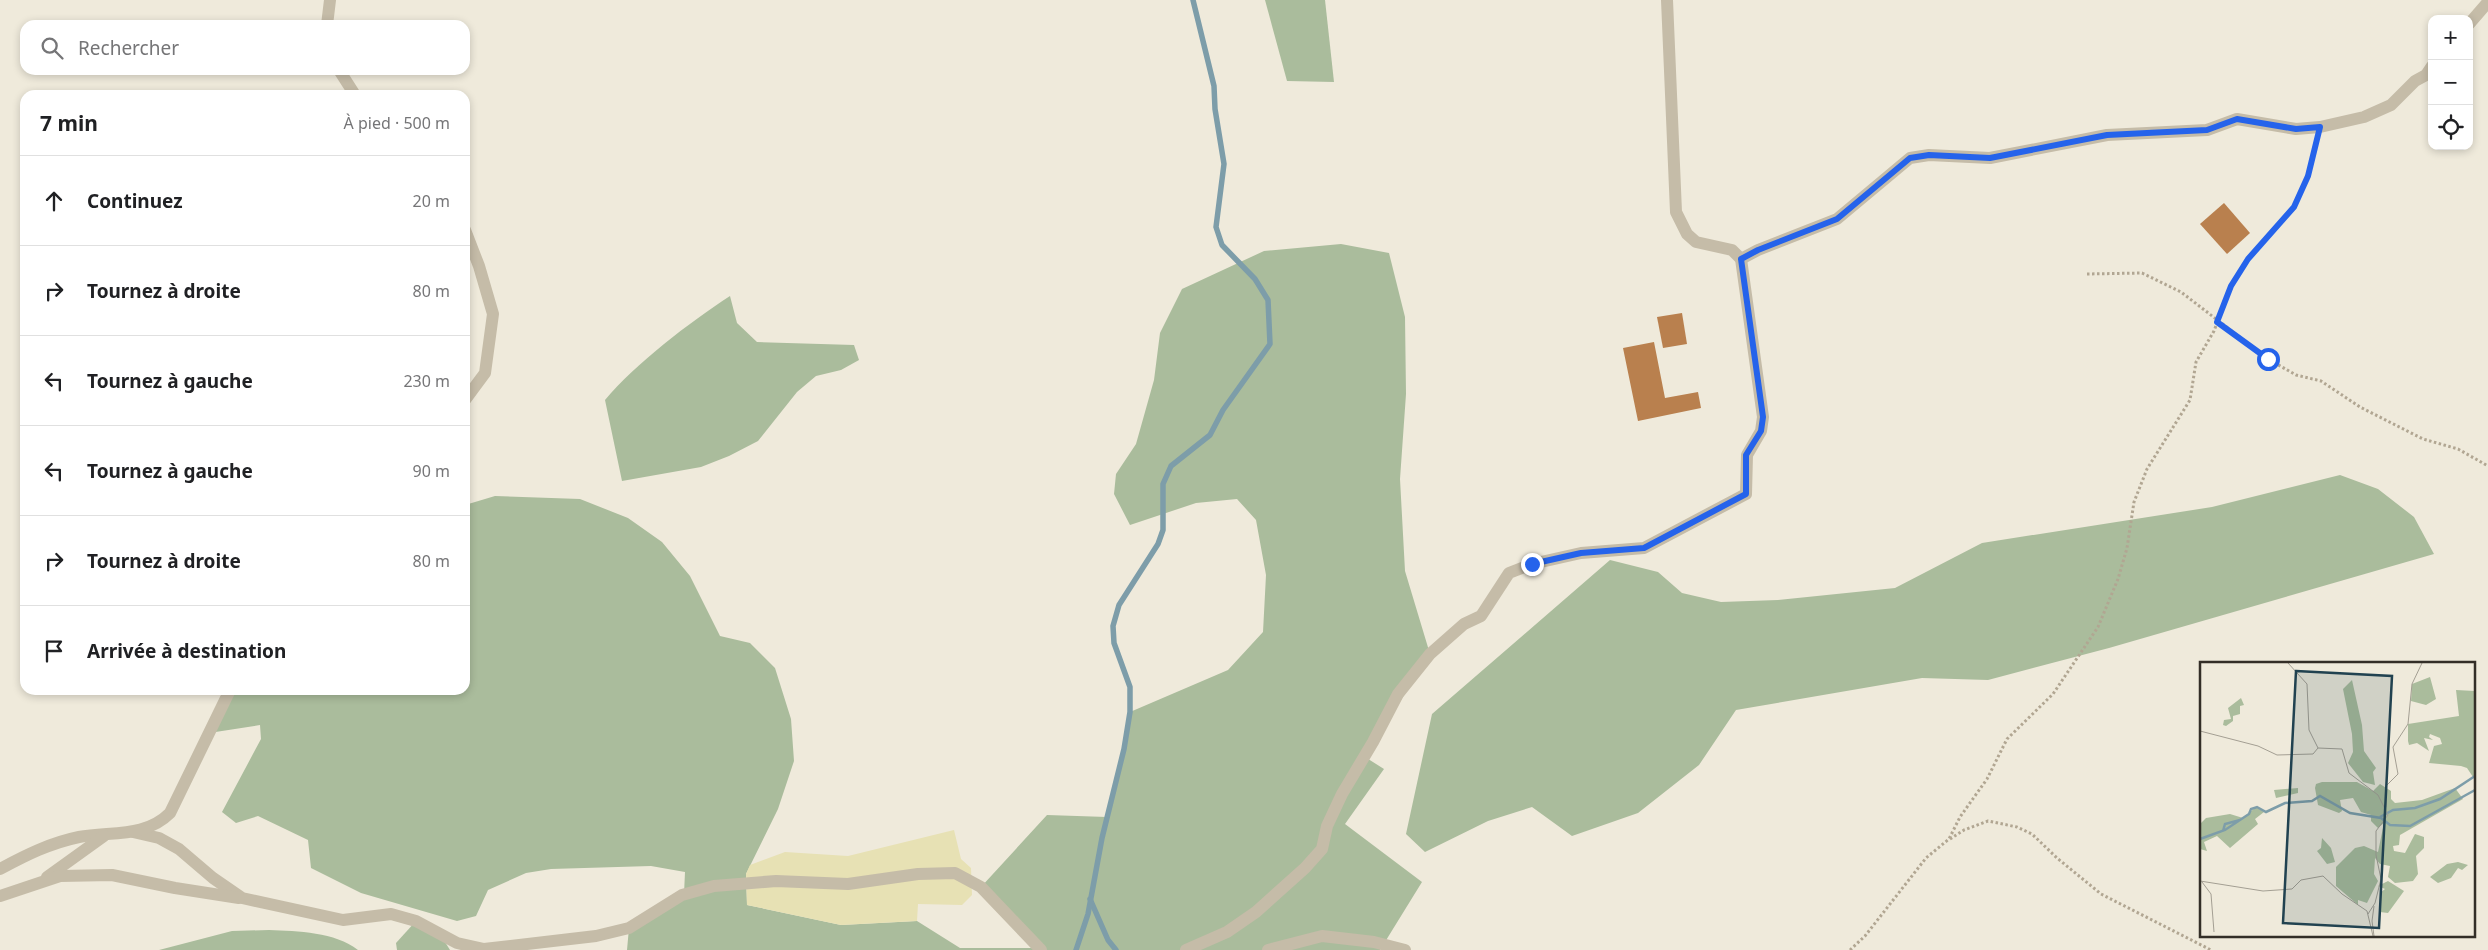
<!DOCTYPE html>
<html lang="fr">
<head>
<meta charset="utf-8">
<style>
  :root { --surface:#fff; --page:#f2f2f2; --text:#202124; --muted:#757577; --line:#e0e0e0 }
  body { margin:0; font-family:"Noto Sans",sans-serif; background:var(--page); color:var(--text) }
  .controls { position:absolute; right:15px; top:15px; display:grid; overflow:hidden; border-radius:10px; box-shadow:0 2px 8px #0003 }
  .controls button { width:45px; height:45px; display:grid; place-items:center; padding:0; border:0; border-bottom:1px solid var(--line); background:var(--surface); color:var(--text); font:25px sans-serif }
  .stop { position:absolute; width:15px; height:15px; margin:-11px; border:4px solid #2563eb; border-radius:50%; background:#fff }
  .stop.end { background:#2563eb; border-color:#fff; box-shadow:0 1px 5px #0008 }
  .list { margin:0; padding:0; list-style:none }
  h2 { display:flex; justify-content:space-between; align-items:center; height:65px; margin:0; padding:0 20px; font-size:21px }
  h2 small { font-size:16px; font-weight:400; color:var(--muted) }
  .list li { display:grid; grid-template-columns:32px 1fr auto; gap:15px; align-items:center; box-sizing:border-box; height:90px; padding:0 20px; border-top:1px solid var(--line) }
  .list b { display:block; font-size:19px; white-space:nowrap }
  .list em { font-size:16px; font-style:normal; color:var(--muted) }
  .icon { flex:none; width:28px; height:28px; fill:none; stroke:currentColor; stroke-width:2; stroke-linecap:round; stroke-linejoin:round }
  .map { position:relative; flex:none; width:2488px; height:950px; overflow:hidden }
  .search { position:absolute; background:var(--surface); box-shadow:0 2px 8px #0003; left:20px; top:20px; width:450px; height:55px; display:flex; align-items:center; gap:12px; box-sizing:border-box; padding:0 18px; border-radius:15px; color:var(--muted); font-size:19px }
  .panel { position:absolute; background:var(--surface); box-shadow:0 2px 8px #0003; left:20px; top:90px; width:450px; height:605px; border-radius:15px }
  .map>svg:first-child { display:block }
  .green { fill:#aabc9c }
  .sand { fill:#e7e1b4 }
  .lines { fill:none; stroke-linecap:round; stroke-linejoin:round }
  .stream { stroke:#7d9da9; stroke-width:5.5 }
  .building { fill:#b9804e }
  .path { stroke:#b1a692; stroke-width:3; stroke-dasharray:2.5 2.5; stroke-linecap:butt }
  .minor { stroke:#c5bca8; stroke-width:12 }
  .route { stroke:#2563eb; stroke-width:6 }
  .inset-river { fill:none; stroke:#7d9da9; stroke-width:2.5 }
  .inset-road { fill:none; stroke:#a49f93; stroke-width:1 }
  .view { fill:#214250; fill-opacity:0.15; stroke:#214250; stroke-width:2.5 }
  .inset-edge { fill:none; stroke:#332e27; stroke-width:2.5 }
</style>
</head>
<body>
<div class="map">
<svg width="2488" height="950" viewBox="0 0 2488 950">
  <rect width="100%" height="100%" fill="#efeadb"/>
  <g class="green">
    <path d="M1265,0h60l9,82 -47,-1z"/>
    <path d="M1341,244l48,9 16,64 1,77 -6,85 5,92 25,83 -65,103 19,12 -39,55 77,58 -42,68h-753l2,-22 55,-34 1,-22 -34,-6 -100,3 -25,4 -38,17 -12,26 -19,5 -96,-28 -50,-25 -3,-28 -50,-24 -22,7 -14,-11 39,-73 -1,-14 -51,8 21,-43h235v-185l30,-9 85,3 48,19 34,24 28,34 30,60 30,7 25,25 16,51 3,42 -16,48 -32,65 1,31 94,20 76,-4 43,27h78l-57,-61 66,-72 60,2 17,-68 6,-37 98,-42 35,-38 3,-57 -10,-55 -19,-21 -41,4 -66,22 -16,-31 2,-20 20,-30 18,-64 6,-47 22,-44 82,-38z"/>
    <path d="M730,296l7,27 20,19 97,3 5,15 -18,10 -25,6 -19,16 -39,49 -29,15 -28,11 -79,14 -17,-81c30,-36 85,-78 125,-104z"/>
    <path d="M2340,475l38,14 36,28 20,37 -325,94 -121,32 -66,-2 -186,32 -37,55 -61,48 -66,23 -40,-29 -44,14 -63,31 -19,-18 26,-120 178,-154 48,12 24,21 39,9 57,-2 117,-12 87,-45 230,-36z"/>
    <path d="M416,921l24,13 10,16h-53l-1,-7z"/>
    <path d="M269,930c29,1 66,2 89,20h-199l73,-19z"/>
  </g>
  <path class="sand" d="M954,830l7,29 10,9 1,27 -10,10 -44,-1 -1,17 -76,4 -94,-20 -1,-31 4,-9 35,-13 63,4z"/>
  <g class="lines">
    <g class="stream">
      <path d="M1090,899l18,41 8,10"/>
      <path d="M1076,950l12,-36 14,-76 22,-89 6,-37v-25l-16,-44 -1,-17 6,-21 39,-61 5,-14v-46l8,-18 39,-31 13,-25 47,-66 -2,-44 -13,-21 -33,-34 -6,-18 8,-63 -9,-55 -1,-23 -21,-86"/>
    </g>
  </g>
  <g class="building">
    <path d="M2224,203l26,30 -23,21 -27,-30z"/>
    <path d="M1682,313l5,31 -24,4 -6,-31z"/>
    <path d="M1654,342l11,56 33,-6 3,16 -63,13 -15,-73z"/>
  </g>
  <g class="lines">
    <g class="path">
      <path d="M2087,274l55,-1 39,19 87,67 28,16 25,6 39,26 63,32 35,10 30,17"/>
      <path d="M1950,839l14,-9 24,-9 29,6 15,7 25,24 44,36 110,56"/>
      <path d="M1850,950l15,-14 61,-78 23,-19 11,-22 27,-38 20,-40 46,-45 45,-67 20,-48 9,-31 7,-46 13,-33 43,-69 6,-38 18,-31 17,-46 17,-26 46,-52 13,-31 9,-34"/>
    </g>
    <g class="minor">
      <path d="M2469,24l19,-22"/>
      <path d="M327,25l3,-25"/>
      <path d="M339,70l16,25"/>
      <path d="M465,230l14,36 14,48 -8,59 -20,27"/>
      <path d="M1741,259l17,-9 79,-31 73,-61 19,-3 61,3 117,-23 100,-5 30,-11 59,10 24,-2 44,-10 27,-12 24,-24 11,-6 6,-9"/>
      <path d="M133,832l26,6 20,11 34,29 29,20 101,22 48,-6 25,7 41,22 27,6 112,-13 33,-8 53,-33 32,-9 62,-5 72,3 70,-10 37,-1 26,14 60,63"/>
      <path d="M0,869c26,-14 50,-26 79,-32 32,-6 66,1 91,-24l60,-123"/>
      <path d="M47,877l57,-41"/>
      <path d="M0,896l60,-20 52,-1 63,13 64,10"/>
      <path d="M1186,950l41,-18 29,-20 49,-44 17,-19 5,-23 15,-32 31,-52 25,-48 32,-40 34,-30 17,-8 28,-43 23,-9 49,-11 63,-5 102,-54 1,-39 14,-24 2,-14 -22,-158 -9,-9 -36,-8 -9,-8 -11,-22 -9,-212"/>
      <path d="M1268,950l54,-14 52,6 31,8"/>
    </g>
  </g>
  <g class="lines">
    <path class="route" d="M1532,564l49,-11 63,-5 102,-54v-39l15,-24 2,-14 -22,-158 17,-9 79,-31 73,-61 19,-3 61,3 117,-23 100,-5 30,-11 59,10 24,-2 -12,49 -14,31 -46,52 -17,27 -14,36 51,37"/>
  </g>
  <g transform="translate(2200 662)">
    <rect width="275" height="275" fill="#efeadb"/>
    <path d="M230,15l6,22 -10,6 -15,-4 1,-17zM152,18l10,45 2,26 12,17 -3,4 2,13 -12,-3 -15,-19 5,-11 -1,-18 -9,-45zM256,28l19,1v89l-8,-12 -6,-2 -32,-3 5,-17 8,-2 -2,-6 -10,-4 -1,3 4,3 -9,-2 5,13 -12,-8 -8,2 -1,-4v-17l51,-8zM41,36l3,7 -4,1v8l-7,2v5l-7,5 -3,-1 1,-5 7,-1 -3,-11zM122,120h35l16,9 7,-7 11,7v8l4,4 27,-3 33,-12 8,11 -63,36 -1,10 -6,1 1,5 11,2 10,-19 9,3v11l-8,8 2,18 -5,7 -18,2 -7,-6 2,-11 -10,-2 -5,-6 -1,16 4,7 -11,22 -9,-3v5l-22,-19v-19l19,-19 9,-2 14,6 6,-29 -6,5 -7,-7v-6l-10,-3 -8,-14 -13,2 2,11 -3,2 -21,-8 -3,-17 1,-4zM98,126v5l-22,5 -2,-8zM56,145l8,5 -9,7 3,5 -28,24 -13,-12 -13,6 3,9 -7,-2v-25l6,-6 24,-4 13,4zM122,176l9,10 4,14 -8,2 -10,-13 4,-3zM258,200l10,3 -6,5 -4,-2 -7,10 -13,5 -8,-6 17,-13zM188,219l16,10 -16,22 -8,-1v-19l5,-4 -7,-3z" fill="#aabc9c"/>
    <path class="inset-river" d="M180,155l13,-7 22,-2 25,-9 35,-23M23,169l2,-7 15,-4M0,177l25,-9 24,-16 2,-5 6,-2 9,5 19,-9 27,-2 8,-5 30,17 31,5 9,7 20,1 65,-36"/>
    <path class="inset-road" d="M88,1l19,21 2,46 9,18M0,69l58,15 19,9 36,-1 5,-6 24,1 7,24 29,22 10,20 -12,16v24l5,24 -6,24 -7,11M186,145v-21l12,-12 -5,-27 15,-23 4,-40 10,-21M0,219l63,10 29,-2 9,-9 22,-4 19,18 25,17 6,25M2,220l9,12 3,38M174,274l-2,-15 2,-15"/>
    <path class="view" d="M96,9l96,5 -13,252 -96,-5z"/>
    <rect width="275" height="275" class="inset-edge"/>
  </g>
</svg>
<div class="controls">
<button>+</button>
<button>−</button>
<button><svg class="icon" aria-label="locate" viewBox="0 0 24 24"><circle cx="12" cy="12" r="6"/><path d="M12 2v4M12 18v4M2 12h4M18 12h4"/></svg></button>
</div>
<div class="stop" style="left:2268px;top:359px"></div>
<div class="stop end" style="left:1532px;top:564px"></div>
<div class="search"><svg class="icon" aria-label="search" viewBox="0 0 24 24"><circle cx="10" cy="10" r="6"/><path d="M15 15l6 6"/></svg>Rechercher</div>
<section class="panel">
<h2>7 min<small>À pied · 500 m</small></h2>
<ul class="list">
<li><svg class="icon" aria-label="ahead" viewBox="0 0 24 24"><path d="M12 20V5M6 11l6-6 6 6"/></svg><div><b>Continuez</b></div><em>20 m</em></li>
<li><svg class="icon" aria-label="right" viewBox="0 0 24 24"><path d="M7 20v-9h11M14 6l5 5-5 5"/></svg><div><b>Tournez à droite</b></div><em>80 m</em></li>
<li><svg class="icon" aria-label="left" viewBox="0 0 24 24"><path d="M17 20v-9H6M10 6l-5 5 5 5"/></svg><div><b>Tournez à gauche</b></div><em>230 m</em></li>
<li><svg class="icon" aria-label="left" viewBox="0 0 24 24"><path d="M17 20v-9H6M10 6l-5 5 5 5"/></svg><div><b>Tournez à gauche</b></div><em>90 m</em></li>
<li><svg class="icon" aria-label="right" viewBox="0 0 24 24"><path d="M7 20v-9h11M14 6l5 5-5 5"/></svg><div><b>Tournez à droite</b></div><em>80 m</em></li>
<li><svg class="icon" aria-label="arrive" viewBox="0 0 24 24"><path d="M6 21V4h12l-3 4 3 4H6"/></svg><div><b>Arrivée à destination</b></div></li>
</ul>
</section>
</div>
</body>
</html>
